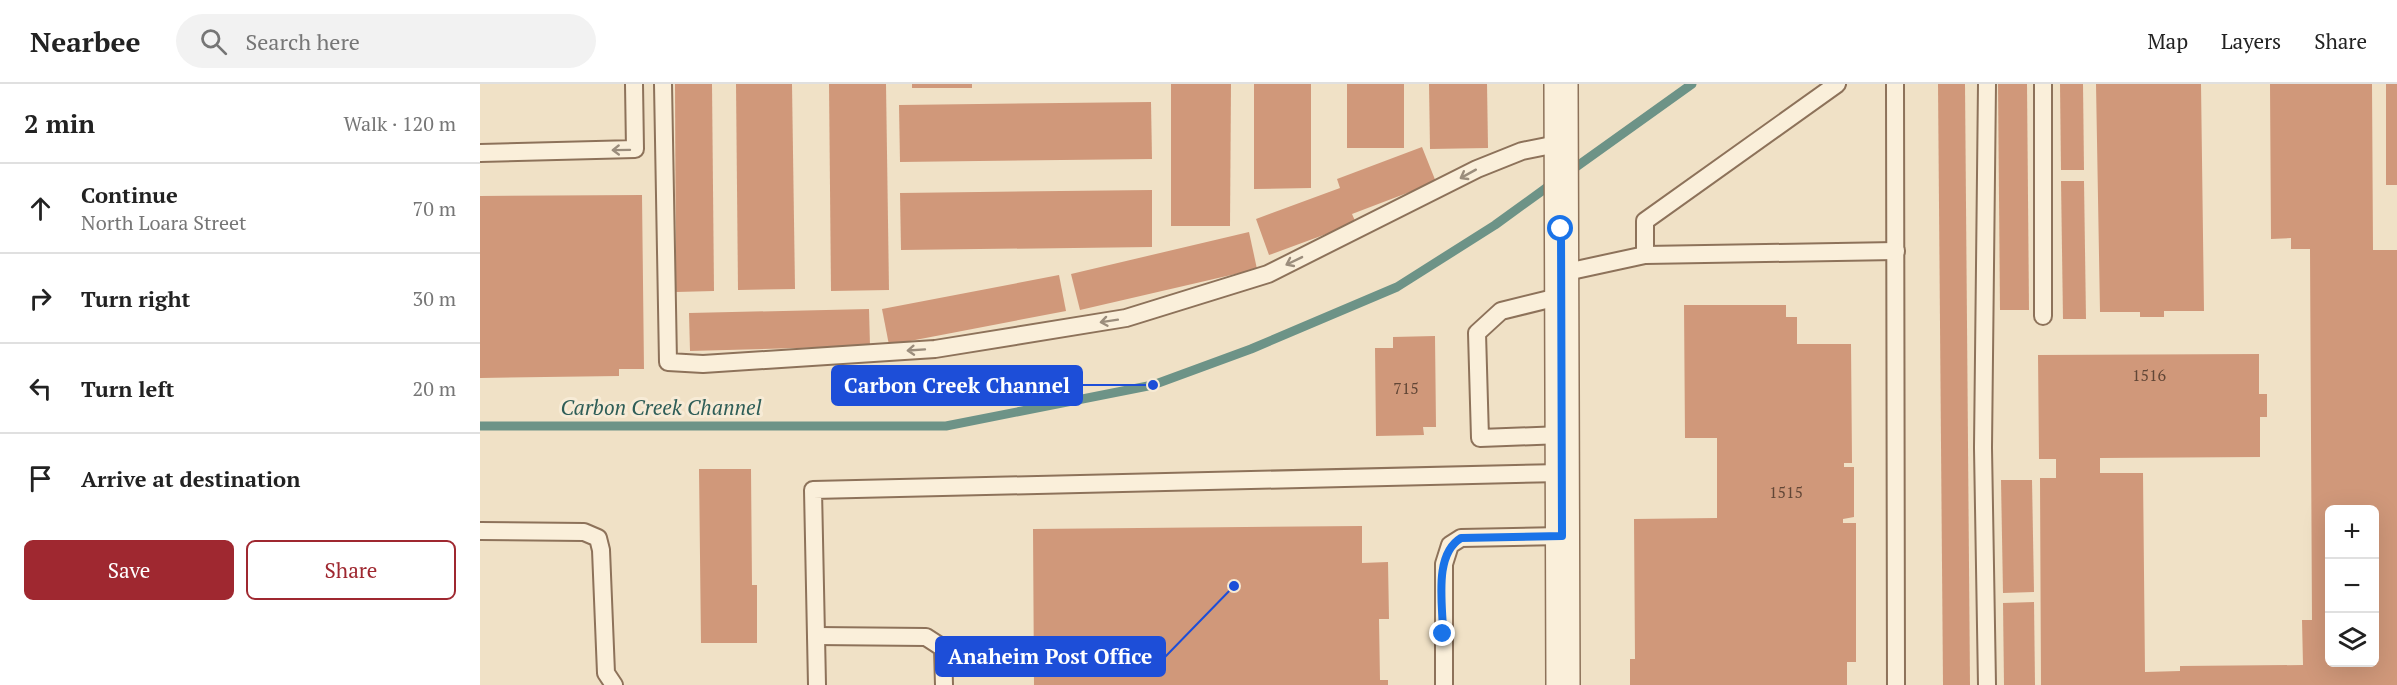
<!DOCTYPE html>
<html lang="en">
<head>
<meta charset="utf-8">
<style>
  :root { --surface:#fff; --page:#f2f2f2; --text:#222; --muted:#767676; --line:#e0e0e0; --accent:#9f2830 }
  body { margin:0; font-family:"PT Serif",serif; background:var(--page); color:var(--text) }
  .controls { position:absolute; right:18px; bottom:18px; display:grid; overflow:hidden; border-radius:9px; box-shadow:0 6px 24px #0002 }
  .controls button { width:54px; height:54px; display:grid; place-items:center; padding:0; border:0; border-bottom:2px solid var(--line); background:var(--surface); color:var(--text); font:30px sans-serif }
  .stop { position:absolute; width:18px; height:18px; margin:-14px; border:4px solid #1a73e8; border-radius:50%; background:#fff }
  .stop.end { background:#1a73e8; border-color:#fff; box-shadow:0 2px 6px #0008 }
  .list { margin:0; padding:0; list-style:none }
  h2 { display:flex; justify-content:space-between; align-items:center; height:78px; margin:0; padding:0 24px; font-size:26px }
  h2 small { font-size:20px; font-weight:400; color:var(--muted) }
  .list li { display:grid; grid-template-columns:39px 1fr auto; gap:18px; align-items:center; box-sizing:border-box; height:90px; padding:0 24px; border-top:2px solid var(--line) }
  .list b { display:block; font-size:22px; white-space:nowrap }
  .list p { margin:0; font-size:20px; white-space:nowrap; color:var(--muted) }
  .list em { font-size:20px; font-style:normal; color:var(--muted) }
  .actions { display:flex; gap:12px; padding:18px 24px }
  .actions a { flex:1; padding:14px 0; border:2px solid var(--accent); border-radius:9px; text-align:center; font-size:21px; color:var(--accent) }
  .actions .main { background:var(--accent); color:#fff }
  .icon { flex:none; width:33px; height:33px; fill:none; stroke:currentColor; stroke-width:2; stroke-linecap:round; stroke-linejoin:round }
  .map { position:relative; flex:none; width:1917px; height:601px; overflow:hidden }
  header { display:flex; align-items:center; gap:36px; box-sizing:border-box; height:84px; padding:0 30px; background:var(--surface); border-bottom:2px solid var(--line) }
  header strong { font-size:28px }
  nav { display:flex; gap:33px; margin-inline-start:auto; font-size:21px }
  .search { width:420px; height:54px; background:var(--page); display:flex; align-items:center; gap:15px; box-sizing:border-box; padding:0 21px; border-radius:33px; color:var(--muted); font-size:22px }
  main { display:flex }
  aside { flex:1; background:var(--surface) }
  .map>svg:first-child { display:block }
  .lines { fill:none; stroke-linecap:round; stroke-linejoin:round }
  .stream { stroke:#6d9387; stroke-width:9 }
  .building { fill:#d0987a; fill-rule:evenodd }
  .service-casing { stroke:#8d725a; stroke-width:20 }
  .tertiary-casing { stroke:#8d725a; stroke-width:36 }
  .service { stroke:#faefda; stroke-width:16 }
  .tertiary { stroke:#faefda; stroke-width:33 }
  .oneway { stroke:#9b8d7c }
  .route { stroke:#1a73e8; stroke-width:8 }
  .labels { text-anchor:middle; stroke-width:6; stroke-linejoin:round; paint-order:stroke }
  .number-label { font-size:16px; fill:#614636 }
  .water-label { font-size:21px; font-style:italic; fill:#2e5d57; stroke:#f7ebd6 }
  .leader { fill:none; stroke:#1d4ed8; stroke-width:2 }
  .callout-dot { fill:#1d4ed8; stroke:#f7ebd6; stroke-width:2 }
  .callout { fill:#1d4ed8; stroke:#1d4ed8; stroke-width:2 }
  .callout-label { font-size:21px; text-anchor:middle; font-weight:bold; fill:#fff }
</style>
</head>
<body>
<header>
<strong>Nearbee</strong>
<div class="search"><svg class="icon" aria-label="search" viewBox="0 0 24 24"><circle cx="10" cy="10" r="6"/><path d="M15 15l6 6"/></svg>Search here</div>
<nav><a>Map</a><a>Layers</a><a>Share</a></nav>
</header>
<main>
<aside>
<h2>2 min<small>Walk · 120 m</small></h2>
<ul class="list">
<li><svg class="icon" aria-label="ahead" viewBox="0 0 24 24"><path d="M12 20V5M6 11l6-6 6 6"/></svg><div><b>Continue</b><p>North Loara Street</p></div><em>70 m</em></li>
<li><svg class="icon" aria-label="right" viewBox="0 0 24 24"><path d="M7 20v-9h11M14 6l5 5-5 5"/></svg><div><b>Turn right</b></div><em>30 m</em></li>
<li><svg class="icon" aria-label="left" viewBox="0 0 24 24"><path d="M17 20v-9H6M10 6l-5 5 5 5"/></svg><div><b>Turn left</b></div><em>20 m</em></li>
<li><svg class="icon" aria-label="arrive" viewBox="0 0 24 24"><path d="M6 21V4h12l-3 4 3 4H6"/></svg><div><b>Arrive at destination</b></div></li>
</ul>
<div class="actions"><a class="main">Save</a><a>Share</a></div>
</aside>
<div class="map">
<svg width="1917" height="601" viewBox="0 0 1917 601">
  <rect width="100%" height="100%" fill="#f0e1c6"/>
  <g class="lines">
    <g class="stream">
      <path d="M1089,88l123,-88"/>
      <path d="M0,342h466l207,-41 98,-36 146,-62 98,-62 58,-42"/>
    </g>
  </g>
  <g class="building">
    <path d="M195,0h37l2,207 -38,1z"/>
    <path d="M256,0h56l3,205 -57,1z"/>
    <path d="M349,0h57l3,206 -58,1z"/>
    <rect x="432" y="0" width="60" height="4"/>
    <path d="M691,0h60l-1,142h-59z"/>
    <path d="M774,0h57v104l-57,1z"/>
    <rect x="867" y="0" width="57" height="64"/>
    <path d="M949,0h58l1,64 -58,1z"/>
    <path d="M1458,0h27l5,601h-27z"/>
    <path d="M1518,0h29l2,226h-29z"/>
    <path d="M1580,0h23l1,86h-23z"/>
    <path d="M1616,0h105l3,227h-40v6h-24v-5h-40z"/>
    <path d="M1790,0h102l1,166h24v435h-356l-1,-207h16v-19h-17l-1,-104 221,-1v40h8v23h-7v40l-160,1v15h43l2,199 35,-1v-5l123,-1 -1,-45h10l-2,-371h-19v-11l-20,1zM1850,426h44v152h-44z"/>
    <rect x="1906" y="0" width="11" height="101"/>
    <path d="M671,18l1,57 -252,3 -1,-57z"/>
    <path d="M942,63l14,35 -84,32 4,9 -87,32 -13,-36 84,-31 -3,-9z"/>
    <path d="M1581,97h23l2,138h-23z"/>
    <path d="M672,106v57l-251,3 -1,-57z"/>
    <path d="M162,111l2,174h-25v7l-139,2v-182z"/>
    <path d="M769,148l8,37 -177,41 -9,-36z"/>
    <path d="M579,191l7,36 -177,34 -7,-36z"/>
    <path d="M1204,221h102v12h11v27h54l1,119h-8v4h10v50l-11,2v4h13v139h-9v23h-217v-26h5l-1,-140 83,-1v-80h-32z"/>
    <path d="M389,225l1,37 -180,5 -1,-38z"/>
    <path d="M955,252l1,91h-13l1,8 -48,1 -1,-88h18v-11z"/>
    <path d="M219,385h52l1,116h5v58h-56z"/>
    <path d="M1521,396h31l2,112 -31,1z"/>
    <path d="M882,442v37l26,-1 1,57h-10l1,61h8v5h-354l-1,-156z"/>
    <path d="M1554,518l1,83h-31l-1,-82z"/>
  </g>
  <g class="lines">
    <g class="service-casing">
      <g id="service">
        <path d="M183,0l5,278 35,2 232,-15 191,-31 142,-44 209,-105 45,-18 40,-8"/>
        <path d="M1415,0l1,601"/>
        <path d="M1507,0l-4,364 4,237"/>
        <path d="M1563,0v232"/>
        <path d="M0,69l155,-4 -1,-65"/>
        <path d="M1165,171l251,-4"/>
        <path d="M1082,189l83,-18v-34l192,-137"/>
        <path d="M1082,212l-61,15 -24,22 3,105 82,-3"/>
        <path d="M0,447l104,1 14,6 3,12 5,123 8,12"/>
        <path d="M336,552l110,1 17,11 1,37"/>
        <path d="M337,601l-4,-195 749,-17"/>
        <path d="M964,601v-121l6,-19 11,-7 101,-2"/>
      </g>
    </g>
    <g class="tertiary-casing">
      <path id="tertiary" d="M1081,0l2,601"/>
    </g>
    <use href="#service" class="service"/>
    <use href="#tertiary" class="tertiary"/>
  </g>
  <defs><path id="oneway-shaft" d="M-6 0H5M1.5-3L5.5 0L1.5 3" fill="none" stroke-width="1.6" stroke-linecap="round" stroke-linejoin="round" transform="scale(1.5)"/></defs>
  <g class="oneway">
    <use href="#oneway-shaft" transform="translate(141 66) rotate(179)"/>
    <use href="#oneway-shaft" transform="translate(988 90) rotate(151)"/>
    <use href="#oneway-shaft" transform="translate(814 177) rotate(154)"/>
    <use href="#oneway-shaft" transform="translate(629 237) rotate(171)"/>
    <use href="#oneway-shaft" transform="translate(436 266) rotate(176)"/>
  </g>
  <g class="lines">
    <path class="route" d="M963,550c0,-29 -10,-79 18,-96l101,-2 -1,-307"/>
  </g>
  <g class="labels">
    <g class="number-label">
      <text x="1669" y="297">1516</text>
      <text x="926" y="310">715</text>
      <text x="1306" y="414">1515</text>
    </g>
    <g class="water-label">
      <text x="181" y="331">Carbon Creek Channel</text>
    </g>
  </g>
  <path class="leader" d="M673 301L602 301M754 502L685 573"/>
  <g class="callout-dot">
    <circle cx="673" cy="301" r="6"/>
    <circle cx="754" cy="502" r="6"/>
  </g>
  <g class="callout">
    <rect x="352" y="282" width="250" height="39" rx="6"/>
    <rect x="456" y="553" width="229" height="39" rx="6"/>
  </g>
  <g class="callout-label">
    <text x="477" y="309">Carbon Creek Channel</text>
    <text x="570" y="580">Anaheim Post Office</text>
  </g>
</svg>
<div class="controls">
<button>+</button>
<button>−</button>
<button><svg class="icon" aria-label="layers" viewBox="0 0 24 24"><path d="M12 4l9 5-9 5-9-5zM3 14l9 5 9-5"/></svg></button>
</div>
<div class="stop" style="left:1081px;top:145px"></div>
<div class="stop end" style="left:963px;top:550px"></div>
</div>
</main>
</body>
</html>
